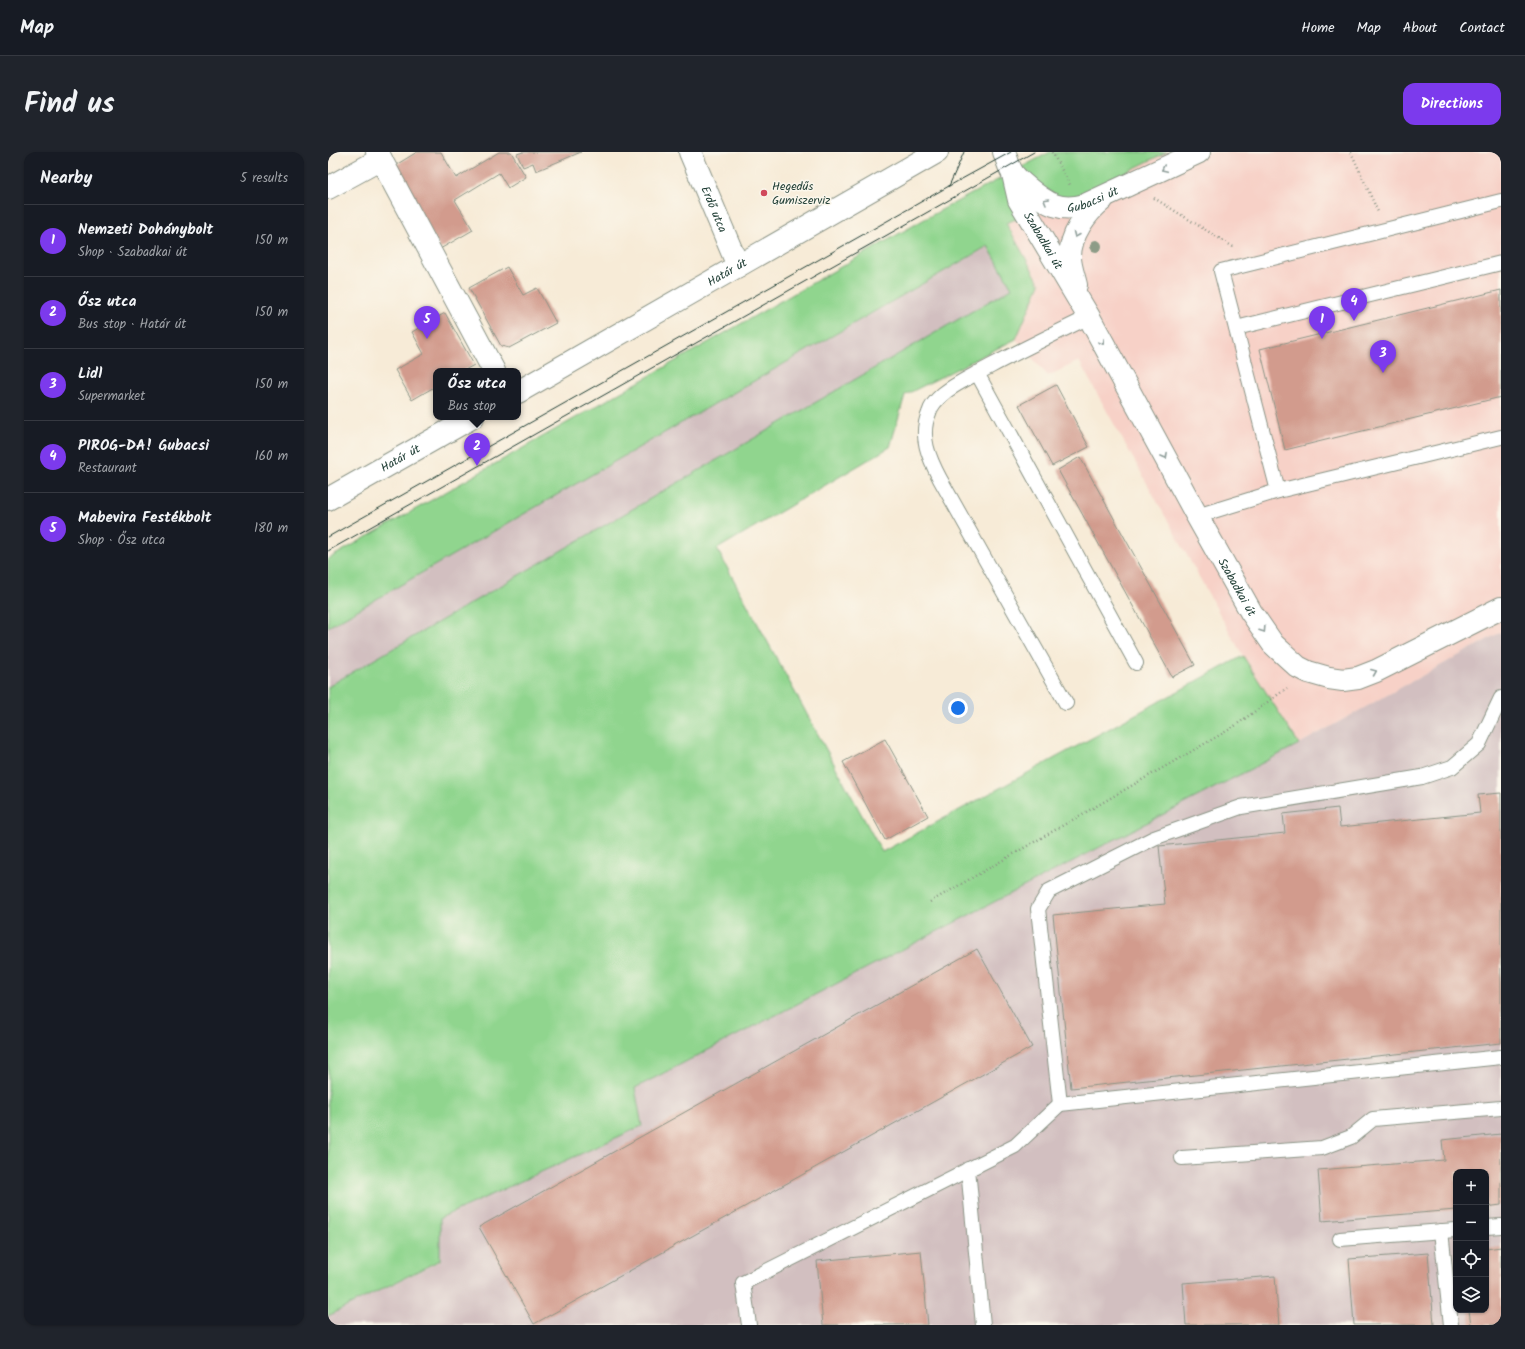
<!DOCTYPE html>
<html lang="en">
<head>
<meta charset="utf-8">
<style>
  :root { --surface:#171b24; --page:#20242c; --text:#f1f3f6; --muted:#9ea1a6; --line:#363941; --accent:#7c3aed }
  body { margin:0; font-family:Kalam,sans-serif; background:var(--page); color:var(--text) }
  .controls { position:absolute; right:12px; bottom:12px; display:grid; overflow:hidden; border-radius:8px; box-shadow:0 1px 3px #0004 }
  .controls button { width:36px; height:36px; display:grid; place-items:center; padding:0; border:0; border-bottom:1px solid var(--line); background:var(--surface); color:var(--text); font:20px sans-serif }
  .you { position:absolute; left:630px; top:556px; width:14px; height:14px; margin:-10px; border:3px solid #fff; border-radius:50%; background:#1a73e8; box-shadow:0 0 0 6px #1a73e833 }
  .badge { display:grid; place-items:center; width:26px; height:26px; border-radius:50%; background:var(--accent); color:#fff; font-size:13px; font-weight:700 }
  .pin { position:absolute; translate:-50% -33px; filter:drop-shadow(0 1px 2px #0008) }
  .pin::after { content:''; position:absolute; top:21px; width:14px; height:12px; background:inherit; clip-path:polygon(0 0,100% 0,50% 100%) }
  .popup { position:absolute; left:105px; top:216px; width:88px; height:52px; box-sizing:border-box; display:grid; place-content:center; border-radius:8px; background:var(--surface); filter:drop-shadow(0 1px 3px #0005); font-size:13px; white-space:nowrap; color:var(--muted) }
  .popup b { font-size:15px; color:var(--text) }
  .popup::after { content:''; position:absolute; left:50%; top:100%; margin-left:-8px; border:8px solid transparent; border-top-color:var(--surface) }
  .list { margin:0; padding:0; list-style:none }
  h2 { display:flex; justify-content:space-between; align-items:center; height:52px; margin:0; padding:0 16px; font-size:17px }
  h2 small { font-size:13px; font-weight:400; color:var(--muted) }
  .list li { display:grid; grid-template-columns:26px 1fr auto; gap:12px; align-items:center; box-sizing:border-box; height:72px; padding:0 16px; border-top:1px solid var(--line) }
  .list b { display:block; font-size:15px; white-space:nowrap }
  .list p { margin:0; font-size:13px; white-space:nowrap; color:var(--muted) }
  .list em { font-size:13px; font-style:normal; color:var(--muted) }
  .icon { flex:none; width:22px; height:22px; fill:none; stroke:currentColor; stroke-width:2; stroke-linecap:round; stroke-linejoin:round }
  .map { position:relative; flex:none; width:1173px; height:1173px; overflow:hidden; border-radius:12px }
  header { display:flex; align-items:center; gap:24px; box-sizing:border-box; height:56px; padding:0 20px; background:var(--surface); border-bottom:1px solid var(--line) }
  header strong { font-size:19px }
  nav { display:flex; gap:22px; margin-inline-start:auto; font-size:14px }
  .intro { display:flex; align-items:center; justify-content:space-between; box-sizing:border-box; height:96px; padding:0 24px }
  h1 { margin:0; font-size:28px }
  .button { padding:10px 18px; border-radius:12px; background:var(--accent); color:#fff; font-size:14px; font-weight:700 }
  main { display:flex; gap:24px; padding:0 24px }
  aside { flex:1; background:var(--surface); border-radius:12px; box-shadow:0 1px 3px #0004 }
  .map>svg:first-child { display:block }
  .built { fill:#f7d1c7 }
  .industrial { fill:#d2bfc0; fill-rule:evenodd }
  .green { fill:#90d58e; stroke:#588961 }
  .building { fill:#d29b8d }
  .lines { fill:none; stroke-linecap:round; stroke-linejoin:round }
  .service-casing { stroke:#8b9486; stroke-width:16 }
  .minor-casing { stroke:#8b9486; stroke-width:24 }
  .secondary-casing { stroke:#8b9486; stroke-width:24 }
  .path { stroke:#8b9486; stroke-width:2.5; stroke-dasharray:1 3; stroke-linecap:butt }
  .service { stroke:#fff; stroke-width:14 }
  .minor { stroke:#fff; stroke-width:22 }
  .secondary { stroke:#fff; stroke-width:22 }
  .tram { stroke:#1f3d34; stroke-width:1 }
  .tree { fill:#8d9c87 }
  .oneway { stroke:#8f9e9a }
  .poi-dot { fill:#d1495b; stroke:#fbf7ec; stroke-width:1.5 }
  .labels { text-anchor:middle; stroke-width:3; stroke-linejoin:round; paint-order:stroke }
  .poi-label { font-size:12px; fill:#1f3d34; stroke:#fbf7ec; text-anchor:start }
  .street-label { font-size:12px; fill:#1f3d34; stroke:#fbf7ec }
</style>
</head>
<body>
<header>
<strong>Map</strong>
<nav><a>Home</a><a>Map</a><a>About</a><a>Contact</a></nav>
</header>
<div class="intro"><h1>Find us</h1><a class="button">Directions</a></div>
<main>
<aside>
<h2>Nearby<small>5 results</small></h2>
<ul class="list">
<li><span class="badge">1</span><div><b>Nemzeti Dohánybolt</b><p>Shop · Szabadkai út</p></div><em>150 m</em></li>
<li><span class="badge">2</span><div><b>Ősz utca</b><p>Bus stop · Határ út</p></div><em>150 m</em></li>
<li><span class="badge">3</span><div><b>Lidl</b><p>Supermarket</p></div><em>150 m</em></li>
<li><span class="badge">4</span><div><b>PIROG-DA! Gubacsi</b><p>Restaurant</p></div><em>160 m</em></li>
<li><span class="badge">5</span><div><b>Mabevira Festékbolt</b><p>Shop · Ősz utca</p></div><em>180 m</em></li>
</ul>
</aside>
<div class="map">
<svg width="1173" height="1173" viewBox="0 0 1173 1173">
  <rect width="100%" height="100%" fill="#fbf7ec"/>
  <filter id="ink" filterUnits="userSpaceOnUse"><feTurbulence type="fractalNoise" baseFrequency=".025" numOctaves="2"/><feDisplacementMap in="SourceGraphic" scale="8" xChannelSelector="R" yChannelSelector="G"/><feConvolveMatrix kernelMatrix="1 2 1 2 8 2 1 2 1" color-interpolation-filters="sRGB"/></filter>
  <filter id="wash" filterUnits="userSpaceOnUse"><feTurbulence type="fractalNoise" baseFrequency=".012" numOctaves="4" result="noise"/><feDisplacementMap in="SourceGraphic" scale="16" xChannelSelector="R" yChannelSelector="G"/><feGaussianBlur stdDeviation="0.9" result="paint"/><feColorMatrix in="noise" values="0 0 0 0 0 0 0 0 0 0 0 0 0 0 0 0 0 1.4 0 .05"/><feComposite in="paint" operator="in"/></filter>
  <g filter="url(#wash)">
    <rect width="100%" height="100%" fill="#f7ebd7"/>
    <path class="built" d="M839,0h334v480l-202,112 -56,-88 -164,-295 -31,15 -32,-37 24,-55 -34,-60 80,-32z"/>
    <g class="industrial">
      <path d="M661,94l23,42 -673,392 -11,7v-60z"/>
      <path d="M1173,480v693h-1173v-9l112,-55v-43l202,-92 -7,-38 664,-344zM1128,1020h30v138h-30z"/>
    </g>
    <path class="green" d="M722,0h117l-81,40 -80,31 34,61 -24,55 -111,56 -15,52 -173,102 165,303 361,-196 56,88 -664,344 7,38 -202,92v42l-112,56v-629l11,-7 673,-392 -24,-42 -660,381v-68l602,-343z"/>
    <g id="blocks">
      <g class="building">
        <path d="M89,0h24l15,26 43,-26h12l15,25 -18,11 -9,-15 -44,27 18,30 -33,19 -49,-81z"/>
        <path d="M195,0h58l-45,19 -3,-8 -10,4 -6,-13z"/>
        <path d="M179,115l16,28 14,-7 19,35 -47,25 -8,-2 -32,-58z"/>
        <path d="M1173,138v107l-216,53 -25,-101z"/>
        <path d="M117,161l29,52 -11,6h-27v15l-24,14 -17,-30 29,-16 -12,-22z"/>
        <path d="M728,233l33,62 -37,19 -33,-61z"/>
        <path d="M752,305l115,208 -23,12 -114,-207z"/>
        <path d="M557,587l43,77 -43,24 -42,-78z"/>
        <path d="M1173,641v250l-430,45 -18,-173 112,-11 -6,-58 126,-13 -2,-19 55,-6 2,19 140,-14 -2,-18z"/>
        <path d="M649,797l55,98 -498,277 -55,-97z"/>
        <path d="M1173,982v71l-15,2v-35h-30v38l-134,11 -4,-51 126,-10 -2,-20z"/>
        <path d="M1173,1095v78h-30l-2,-15h17v-61z"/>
        <path d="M593,1099l7,74h-105l-6,-64z"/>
        <path d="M1100,1101l6,72h-80l-5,-66z"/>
        <path d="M947,1124l4,49h-93l-3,-42z"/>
      </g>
    </g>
  </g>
  <g filter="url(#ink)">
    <use href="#blocks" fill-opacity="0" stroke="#8b9486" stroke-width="1"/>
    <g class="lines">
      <g class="service-casing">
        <g id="service">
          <path d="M908,176l265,-65"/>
          <path d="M649,221l159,290"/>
          <path d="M950,339l-57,-220 280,-70"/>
          <path d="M869,364l81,-25 223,-54"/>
          <path d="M1173,546l-22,46 -27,23 -30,10 -181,30 -87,31 -105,53 -11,18 22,195 441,-47"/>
          <path d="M738,551l-126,-224c-11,-21 -21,-43 -11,-66 2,-8 8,-14 14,-19 13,-11 33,-20 48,-28 32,-17 65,-33 98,-49"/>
          <path d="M854,1006l140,-10 29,-11 22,-18 128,-11"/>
          <path d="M640,1017l15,156"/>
          <path d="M1158,1075l15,-1"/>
          <path d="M1113,1079l10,94"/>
          <path d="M1012,1087l116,-9"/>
          <path d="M421,1173l-6,-42 272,-137 45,-42"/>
        </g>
      </g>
      <g class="minor-casing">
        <g id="minor">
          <path d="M49,0l117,219"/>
          <path id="s1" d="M362,0l48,114"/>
          <path id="s2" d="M676,0c3,7 5,17 10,23 4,5 10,9 14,13 19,16 32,24 57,17l114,-53"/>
          <path id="s3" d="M685,22l6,26 70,117 108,199 54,96 22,32 25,23 10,5 21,6 14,2 15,-2 18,-7 125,-63"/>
          <path d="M0,36l53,-29"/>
          <path d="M748,133c-2,-9 -6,-19 -6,-28 0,-22 16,-44 32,-57"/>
        </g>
      </g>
      <g class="secondary-casing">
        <g id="secondary">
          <path id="s4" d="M190,240l419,-240"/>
          <path id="s5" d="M0,347l145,-82"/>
        </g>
      </g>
      <g class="path">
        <path d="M724,0l18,33"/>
        <path d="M1023,0l27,60"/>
        <path d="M826,46l81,50"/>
        <path d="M602,750l302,-174 55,-40"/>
      </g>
      <use href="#service" class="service"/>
      <use href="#minor" class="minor"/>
      <use href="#secondary" class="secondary"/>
      <g class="tram">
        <path d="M621,34l15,-34"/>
        <path d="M0,385l621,-351 62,-34"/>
        <path d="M0,399l706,-399"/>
      </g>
    </g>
    <circle class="tree" cx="768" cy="94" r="6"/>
    <defs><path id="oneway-chevron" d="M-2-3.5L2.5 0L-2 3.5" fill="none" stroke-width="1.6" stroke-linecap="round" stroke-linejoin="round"/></defs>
    <g class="oneway">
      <use href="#oneway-chevron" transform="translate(836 17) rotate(155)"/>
      <use href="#oneway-chevron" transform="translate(718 49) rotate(-150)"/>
      <use href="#oneway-chevron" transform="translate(748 83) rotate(113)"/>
      <use href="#oneway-chevron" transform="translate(774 190) rotate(61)"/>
      <use href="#oneway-chevron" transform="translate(837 304) rotate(61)"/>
      <use href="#oneway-chevron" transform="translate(935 478) rotate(57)"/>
      <use href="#oneway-chevron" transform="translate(1046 520) rotate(-22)"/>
    </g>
  </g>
  <circle class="poi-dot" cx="436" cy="41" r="4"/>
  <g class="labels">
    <g class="poi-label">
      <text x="444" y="38">Hegedűs<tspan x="444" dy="14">Gumiszerviz</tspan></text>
    </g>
    <g class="street-label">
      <text dy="4" stroke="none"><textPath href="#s2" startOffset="116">Gubacsi út</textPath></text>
      <text dy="4" stroke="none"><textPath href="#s1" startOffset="62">Erdő utca</textPath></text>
      <text dy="4" stroke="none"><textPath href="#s3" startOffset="74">Szabadkai út</textPath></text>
      <text dy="4" stroke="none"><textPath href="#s4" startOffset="241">Határ út</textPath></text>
      <text dy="4" stroke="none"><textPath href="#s5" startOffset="83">Határ út</textPath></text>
      <text dy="4" stroke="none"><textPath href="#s3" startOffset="471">Szabadkai út</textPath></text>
    </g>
  </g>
</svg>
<div class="controls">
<button>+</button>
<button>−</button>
<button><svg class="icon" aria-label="locate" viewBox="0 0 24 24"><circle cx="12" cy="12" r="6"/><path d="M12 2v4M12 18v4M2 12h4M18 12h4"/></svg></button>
<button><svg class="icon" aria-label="layers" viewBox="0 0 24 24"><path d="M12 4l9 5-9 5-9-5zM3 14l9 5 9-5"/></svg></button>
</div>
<div class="you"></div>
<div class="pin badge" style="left:994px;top:187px">1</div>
<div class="pin badge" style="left:149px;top:314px">2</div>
<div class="popup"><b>Ősz utca</b>Bus stop</div>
<div class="pin badge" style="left:1055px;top:221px">3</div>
<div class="pin badge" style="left:1026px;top:169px">4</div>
<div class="pin badge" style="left:99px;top:187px">5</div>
</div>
</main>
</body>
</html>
